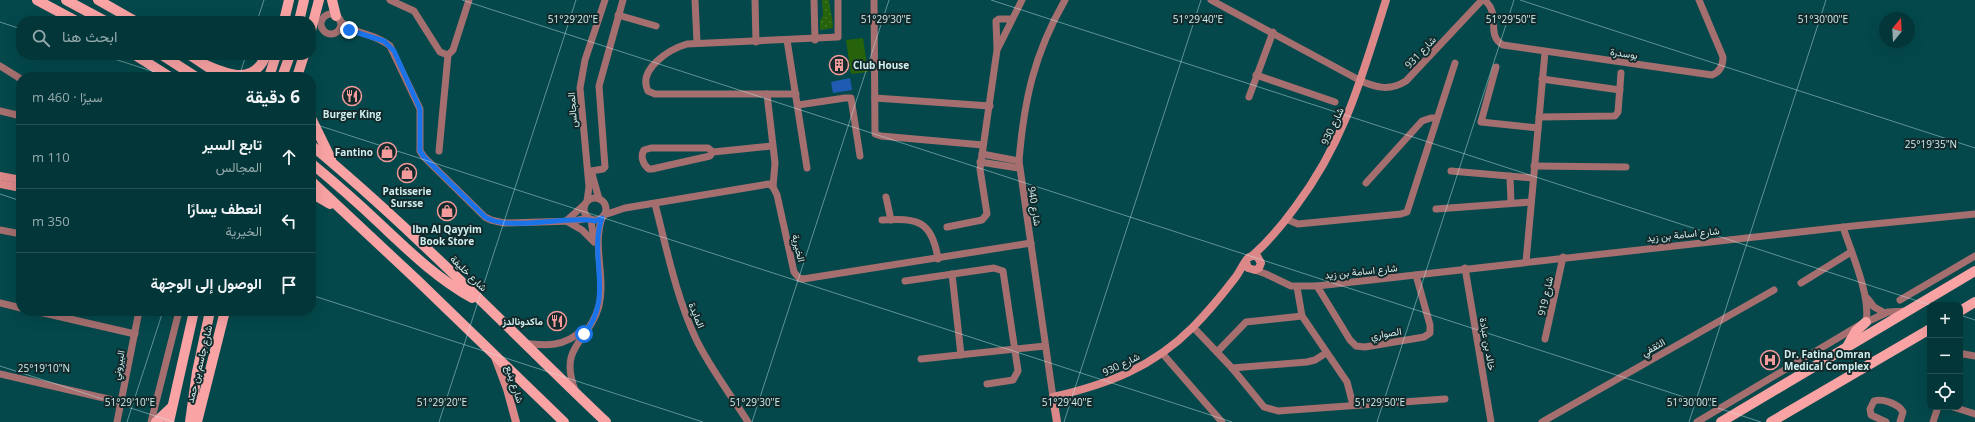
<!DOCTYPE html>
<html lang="ar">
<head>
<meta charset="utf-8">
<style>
  :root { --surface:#033638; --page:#0d3e40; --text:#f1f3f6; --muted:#97abae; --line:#245053 }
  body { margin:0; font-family:"Open Sans",Vazirmatn,sans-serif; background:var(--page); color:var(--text); direction:rtl }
  .controls { position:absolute; right:12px; bottom:12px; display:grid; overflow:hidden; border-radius:8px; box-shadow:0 4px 16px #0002 }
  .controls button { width:36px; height:36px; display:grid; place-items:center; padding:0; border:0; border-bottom:1px solid var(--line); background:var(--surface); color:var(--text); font:20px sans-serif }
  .compass { position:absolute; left:1879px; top:12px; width:36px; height:36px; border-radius:50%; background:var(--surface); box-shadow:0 4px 16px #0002; rotate:18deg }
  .stop { position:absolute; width:12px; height:12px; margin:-9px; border:3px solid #1a73e8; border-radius:50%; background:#fff }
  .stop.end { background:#1a73e8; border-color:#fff; box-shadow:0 1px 4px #0008 }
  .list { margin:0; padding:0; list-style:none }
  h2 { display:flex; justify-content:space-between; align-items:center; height:52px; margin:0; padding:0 16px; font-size:17px }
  h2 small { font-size:13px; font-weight:400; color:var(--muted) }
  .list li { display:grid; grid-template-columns:26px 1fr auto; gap:12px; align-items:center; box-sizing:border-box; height:64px; padding:0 16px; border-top:1px solid var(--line) }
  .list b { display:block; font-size:15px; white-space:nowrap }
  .list p { margin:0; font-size:13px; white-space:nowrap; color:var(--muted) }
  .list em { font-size:13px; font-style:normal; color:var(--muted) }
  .icon { flex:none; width:22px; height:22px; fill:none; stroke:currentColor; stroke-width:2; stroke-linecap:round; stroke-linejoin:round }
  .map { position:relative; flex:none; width:1975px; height:422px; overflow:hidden; direction:ltr }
  .search { position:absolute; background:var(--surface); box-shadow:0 4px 16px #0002; left:16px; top:16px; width:300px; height:44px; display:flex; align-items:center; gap:10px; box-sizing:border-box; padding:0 14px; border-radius:16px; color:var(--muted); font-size:15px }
  .panel { position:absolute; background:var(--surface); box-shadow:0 4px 16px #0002; left:16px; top:72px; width:300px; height:244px; border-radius:16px; direction:rtl }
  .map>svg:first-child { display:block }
  .green { fill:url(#green-dots) }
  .pitch { fill:#26630b }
  .water { fill:#1f5bb3 }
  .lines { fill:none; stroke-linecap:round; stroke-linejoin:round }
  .street { stroke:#a56f6f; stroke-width:7 }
  .secondary { stroke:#dc8889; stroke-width:8 }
  .primary { stroke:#faa3a4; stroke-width:10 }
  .route { stroke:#1a73e8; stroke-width:5 }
  .ticks { fill:none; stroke:#d1eeef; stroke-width:1; stroke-opacity:0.45 }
  .labels { text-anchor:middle; stroke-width:4; stroke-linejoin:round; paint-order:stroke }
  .street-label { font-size:10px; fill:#d1eeef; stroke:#122a2b }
  .poi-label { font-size:10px; font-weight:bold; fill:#d1eeef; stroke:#122a2b }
  .ticks-label { font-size:10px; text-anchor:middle; fill:#d1eeef; stroke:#122a2b; stroke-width:4; stroke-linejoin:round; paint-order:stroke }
</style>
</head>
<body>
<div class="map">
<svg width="1975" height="422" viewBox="0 0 1975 422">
  <defs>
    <pattern id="green-dots" width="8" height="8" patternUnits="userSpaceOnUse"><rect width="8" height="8" fill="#26630b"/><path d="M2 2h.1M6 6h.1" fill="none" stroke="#447a2f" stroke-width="1.8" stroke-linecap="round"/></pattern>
  </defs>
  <rect width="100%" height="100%" fill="#04484b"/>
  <path class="green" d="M822,0h7c1,11 4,18 4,28l-12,2 -1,-2v-7l3,-6z"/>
  <path class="pitch" d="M863,38l5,34 -17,2 -5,-34z"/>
  <path class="water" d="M850,78l2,12 -19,3 -2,-11z"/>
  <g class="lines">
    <g class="street">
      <path d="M390,0l24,11 26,41 8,3"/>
      <path d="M695,0l2,42"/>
      <path d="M755,0l1,42"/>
      <path d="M814,0l1,40"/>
      <path d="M874,0l1,134 6,2 102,9"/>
      <path d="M1211,0l150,81c16,7 29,10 45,0l76,-81"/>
      <path d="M1484,0c18,13 1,36 19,45l209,30c8,-3 11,-9 11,-18l-24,-57"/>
      <circle cx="331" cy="24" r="10"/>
      <path d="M618,15l38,11"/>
      <path d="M340,21c15,14 35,12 50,25l30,63v42l4,6 61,60 6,3 13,3 69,-2 15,-3"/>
      <path d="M787,40l20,128"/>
      <path d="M997,48l-1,-27 3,-2h13"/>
      <path d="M0,66l21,13"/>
      <path d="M1496,67l-15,55 57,6"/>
      <path d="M1256,75l79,27"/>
      <path d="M1542,79l78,11"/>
      <path d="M767,94l8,69 -2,24"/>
      <path d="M796,94h-141l-7,-3c-11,-22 22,-42 39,-47l151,-7v-37"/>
      <path d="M1249,97l24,-65"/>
      <path d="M875,98l115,8"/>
      <path d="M798,105l47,-7h6l9,58"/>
      <path d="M0,111l21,5"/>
      <path d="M1539,117l76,-1 3,-4 3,-39"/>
      <path d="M439,151l9,-96 5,-5 16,-50"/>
      <path d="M713,152l-5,-4h-57l-7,2c-4,6 -1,15 5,19h3l58,-13 3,-4 59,-6"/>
      <path d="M982,154l37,7"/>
      <path d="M980,162l39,6"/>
      <path d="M1534,166l92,1"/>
      <path d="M591,171l12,-2 2,-2 -6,-81 24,-86"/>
      <path d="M1451,171l82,7"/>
      <path d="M592,174l7,25"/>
      <path d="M1510,176l1,27"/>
      <path d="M1366,183l56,-62 9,-3h5"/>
      <path d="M886,197l5,23"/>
      <circle cx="595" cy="209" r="11"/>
      <path d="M587,201l2,-14 -9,-99 5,-28 20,-60"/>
      <path d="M655,204c12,46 21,92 41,135 14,29 35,56 52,83"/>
      <path d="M1436,209l95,-7"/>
      <path d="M604,215l21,-7 144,-24 4,3 4,8 17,77 5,6 4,1 228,-36"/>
      <path d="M1286,219l12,5 103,-10 6,-2 48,-149"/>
      <path d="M591,220l3,21"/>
      <path d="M882,220c35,-2 50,0 56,39"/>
      <path d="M566,221l19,-17"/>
      <path d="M568,222l14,8 12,12"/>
      <path d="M947,227l35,-7 5,-6 -7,-45 17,-119 25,-50"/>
      <path d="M1843,227c8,25 28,69 23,95"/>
      <path d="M0,230l21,4"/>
      <path d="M1526,262l19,-210"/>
      <path d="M1465,268l26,154"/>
      <path d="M1255,270l11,4 25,12h26l536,-60 122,-12"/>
      <path d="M952,274l9,81"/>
      <path d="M905,281l89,-13 9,3 15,100 -5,9 -26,4"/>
      <path d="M1801,283l50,-31"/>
      <path d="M1317,286l33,54 6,6 9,1 59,-10 6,-4v-8l-14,-50"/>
      <path d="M1297,287l5,29"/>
      <path d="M1867,298l7,9 11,6"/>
      <path d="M1900,300l75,-44"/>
      <path d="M0,303l21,5"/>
      <path d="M35,311l100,23"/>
      <path d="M1193,327l39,41 32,39 14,4 167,-12"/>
      <path d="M1545,339l18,-82"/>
      <path d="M523,343c23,3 42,4 59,-13"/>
      <path d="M1217,352l29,-30 56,-6 45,66 6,23"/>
      <path d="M1162,353l60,69"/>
      <path d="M1960,355l4,-1 11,2"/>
      <path d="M921,359l124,-13"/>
      <path d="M1232,368l75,-6 8,-2 11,-7"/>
      <path d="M0,374l121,28"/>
      <path d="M575,390c-17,-45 14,-48 24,-84 7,-29 -7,-60 3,-88"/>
      <path d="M1053,397l-34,-236c5,-61 15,-107 46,-161"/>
      <path d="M1953,407l22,7"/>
      <path d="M117,422l22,-111"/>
      <path d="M151,422l28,-111"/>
      <path d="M1542,422l232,-132"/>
      <path d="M1697,422l161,-96 30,-14 19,-1"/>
      <path d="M1886,422l-15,-7 -1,-6 4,-8c8,-3 25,3 29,11l-3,10"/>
      <path d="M1933,422l5,-15"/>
    </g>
    <g class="secondary">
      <path d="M0,176l21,4"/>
      <path d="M0,184l21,4"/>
      <path d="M1252,256c17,-15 31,-32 44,-50 49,-65 66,-130 90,-206"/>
      <path d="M495,357l12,32 9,33"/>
      <path d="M1057,422l-4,-25c55,-13 99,-29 140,-70 15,-15 29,-32 42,-49 5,-6 8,-15 13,-20 3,-3 6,-2 9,-2l4,7 -2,5 -4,2 -7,-2 -2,-6"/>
    </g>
    <g class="primary">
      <path d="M37,0l39,21"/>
      <path d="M66,0l39,21"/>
      <path d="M98,0l37,21"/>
      <path d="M332,0l4,16"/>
      <path d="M284,21l5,-21"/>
      <path d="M299,21l5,-21"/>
      <path d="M311,30l8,-30"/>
      <path d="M135,55l35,22"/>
      <path d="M162,55l34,22"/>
      <path d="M190,55l21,14"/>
      <path d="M206,65c23,10 48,20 60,-10"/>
      <path d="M269,77l7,-22"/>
      <path d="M282,77l8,-22"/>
      <path d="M297,77l7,-22"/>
      <path d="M311,118l20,41"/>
      <path d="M311,145c104,86 197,184 295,277"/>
      <path d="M311,163c23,19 46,39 67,59 30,28 58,56 94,76"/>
      <path d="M311,181l106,99 147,142"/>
      <path d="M311,193l19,11"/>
      <path d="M1960,311l15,-9"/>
      <path d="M1848,345l8,-14 10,-9"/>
      <path d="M156,422l16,-15"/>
      <path d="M169,422l25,-111"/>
      <path d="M190,422l7,-50 13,-61"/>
      <path d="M197,422l28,-111"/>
      <path d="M1721,422l254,-151"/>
      <path d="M1771,422l159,-93"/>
    </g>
  </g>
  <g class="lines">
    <path class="route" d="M349,30l35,11 10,10 26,58v42l4,6 61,60c23,15 83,-2 110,4l7,-3c-14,39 13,79 -18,116"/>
  </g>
  <path class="ticks" d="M462,0l1299,422M991,0l939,305M1520,0l455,148M257,21l7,-21M0,22l21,7M102,55l68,22M239,77l7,-22M311,123l921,299M0,194l21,7M311,295l392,127M1960,315l15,5M0,366l174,56M127,422l36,-111M439,422l137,-422M752,422l137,-422M1064,422l137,-422M1377,422l137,-422M1689,422l137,-422"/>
  <defs>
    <g id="building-ring" transform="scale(1)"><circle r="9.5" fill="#122a2b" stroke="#f59b9c" stroke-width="1.5"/><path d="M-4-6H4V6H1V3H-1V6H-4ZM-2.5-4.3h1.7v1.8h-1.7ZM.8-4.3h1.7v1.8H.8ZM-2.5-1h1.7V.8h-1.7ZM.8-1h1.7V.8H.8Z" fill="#f59b9c"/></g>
    <g id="restaurant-ring" transform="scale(1)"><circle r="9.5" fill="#122a2b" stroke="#f59b9c" stroke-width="1.5"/><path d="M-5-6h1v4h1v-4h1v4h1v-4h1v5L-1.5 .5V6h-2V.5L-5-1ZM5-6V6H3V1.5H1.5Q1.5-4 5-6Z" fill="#f59b9c"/></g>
    <g id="shop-ring" transform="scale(1)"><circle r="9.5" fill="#122a2b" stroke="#f59b9c" stroke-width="1.5"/><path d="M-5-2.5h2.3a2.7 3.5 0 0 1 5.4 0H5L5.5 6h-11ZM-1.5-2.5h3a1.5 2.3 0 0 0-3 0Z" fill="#f59b9c"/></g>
    <g id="hospital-ring" transform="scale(1)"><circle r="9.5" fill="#122a2b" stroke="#f59b9c" stroke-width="1.5"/><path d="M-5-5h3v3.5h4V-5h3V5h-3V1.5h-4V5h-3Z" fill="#f59b9c"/></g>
  </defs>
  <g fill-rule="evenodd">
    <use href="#building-ring" x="839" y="65"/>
    <use href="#restaurant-ring" x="352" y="96"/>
    <use href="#shop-ring" x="387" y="152"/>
    <use href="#shop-ring" x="407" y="173"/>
    <use href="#shop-ring" x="447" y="211"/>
    <use href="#restaurant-ring" x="557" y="321"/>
    <use href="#hospital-ring" x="1770" y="360"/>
  </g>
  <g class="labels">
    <g class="street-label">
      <text transform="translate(1420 52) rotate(-47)" y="4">شارع 931</text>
      <text transform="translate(1624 53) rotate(8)" y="4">بوسدرة</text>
      <text transform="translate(572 110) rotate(-94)" y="4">المجالس</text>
      <text transform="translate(1332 126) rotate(-65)" y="4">شارع 930</text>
      <text transform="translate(1035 206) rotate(81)" y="4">شارع 940</text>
      <text transform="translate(1683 234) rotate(-6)" y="4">شارع اسامة بن زيد</text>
      <text transform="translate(799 248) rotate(77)" y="4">الخيرية</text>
      <text transform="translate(1361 271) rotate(-6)" y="4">شارع اسامة بن زيد</text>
      <text transform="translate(469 273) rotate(44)" y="4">شارع خليفة</text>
      <text transform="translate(1545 296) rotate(-78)" y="4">شارع 919</text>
      <text transform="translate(697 315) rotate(68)" y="4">المايدة</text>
      <text transform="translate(1386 333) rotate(-9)" y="4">الصواري</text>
      <text transform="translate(1488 344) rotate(80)" y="4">خالد بن عبادة</text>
      <text transform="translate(1653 347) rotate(-30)" y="4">الثقفي</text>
      <text transform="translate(199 364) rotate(-76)" y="4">شارع جاسم بن حمد</text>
      <text transform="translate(1121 364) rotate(-26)" y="4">شارع 930</text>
      <text transform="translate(118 365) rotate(-79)" y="4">البيروني</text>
      <text transform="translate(515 384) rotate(72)" y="4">شارع ينبع</text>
    </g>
    <g class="poi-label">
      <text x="853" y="69" text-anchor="start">Club House</text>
      <text x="352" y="118">Burger King</text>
      <text x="373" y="156" text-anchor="end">Fantino</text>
      <text x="407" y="195">Patisserie<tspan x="407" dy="12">Sursse</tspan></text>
      <text x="447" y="233">Ibn Al Qayyim<tspan x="447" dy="12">Book Store</tspan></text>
      <text x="543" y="325" text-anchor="end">ماكدونالدز</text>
      <text x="1784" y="358" text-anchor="start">Dr. Fatina Omran<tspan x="1784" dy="12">Medical Complex</tspan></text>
    </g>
  </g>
  <g class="ticks-label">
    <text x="573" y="23">51°29'20"E</text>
    <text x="886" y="23">51°29'30"E</text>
    <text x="1198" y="23">51°29'40"E</text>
    <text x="1511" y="23">51°29'50"E</text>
    <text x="1823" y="23">51°30'00"E</text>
    <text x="1931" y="148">25°19'35"N</text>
    <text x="44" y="372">25°19'10"N</text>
    <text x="130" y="406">51°29'10"E</text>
    <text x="442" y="406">51°29'20"E</text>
    <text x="755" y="406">51°29'30"E</text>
    <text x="1067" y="406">51°29'40"E</text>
    <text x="1380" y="406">51°29'50"E</text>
    <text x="1692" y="406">51°30'00"E</text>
  </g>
</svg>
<div class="controls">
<button>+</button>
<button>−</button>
<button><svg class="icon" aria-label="locate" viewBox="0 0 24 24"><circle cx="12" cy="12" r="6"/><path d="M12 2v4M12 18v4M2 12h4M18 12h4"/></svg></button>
</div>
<svg class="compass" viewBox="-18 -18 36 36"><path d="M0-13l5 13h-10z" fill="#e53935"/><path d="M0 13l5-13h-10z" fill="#97abae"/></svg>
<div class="stop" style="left:584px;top:334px"></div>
<div class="stop end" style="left:349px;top:30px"></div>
<div class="search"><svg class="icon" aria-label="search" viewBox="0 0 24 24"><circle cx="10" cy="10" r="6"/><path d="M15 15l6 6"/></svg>ابحث هنا</div>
<section class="panel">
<h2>6 دقيقة<small>سيرًا · 460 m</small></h2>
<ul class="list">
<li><svg class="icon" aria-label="ahead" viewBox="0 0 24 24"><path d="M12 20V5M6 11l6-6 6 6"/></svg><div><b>تابع السير</b><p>المجالس</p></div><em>110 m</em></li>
<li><svg class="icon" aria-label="left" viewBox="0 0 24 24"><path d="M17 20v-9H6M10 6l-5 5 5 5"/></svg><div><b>انعطف يسارًا</b><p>الخيرية</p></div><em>350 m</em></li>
<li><svg class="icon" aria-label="arrive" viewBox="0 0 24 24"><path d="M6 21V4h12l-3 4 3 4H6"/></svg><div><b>الوصول إلى الوجهة</b></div></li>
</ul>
</section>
</div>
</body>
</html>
